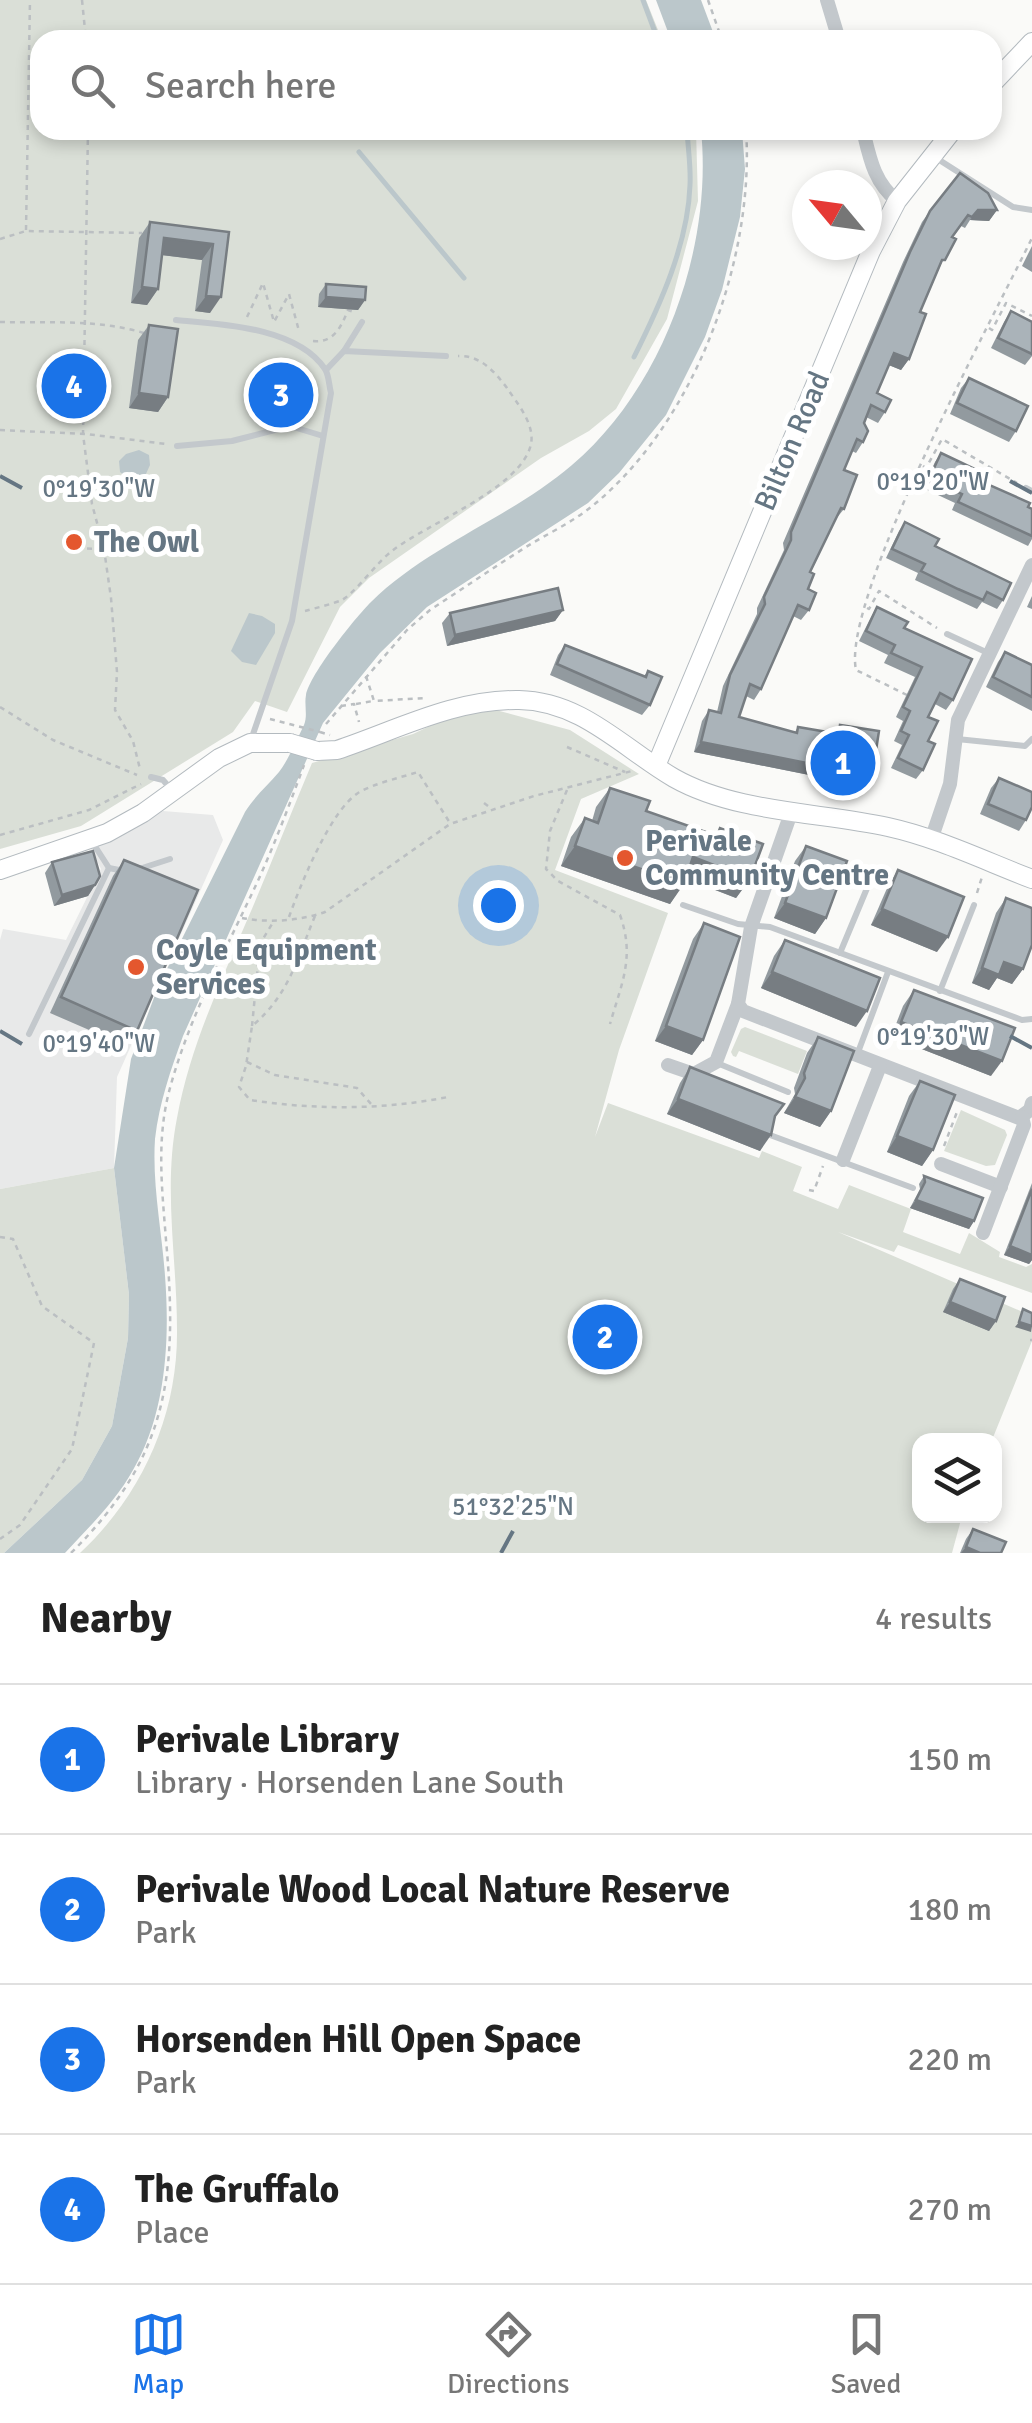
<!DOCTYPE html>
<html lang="en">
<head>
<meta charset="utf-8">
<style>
  :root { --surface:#fff; --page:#f2f2f2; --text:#222; --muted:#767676; --line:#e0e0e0; --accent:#1a73e8 }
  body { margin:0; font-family:Signika,sans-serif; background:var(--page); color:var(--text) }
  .controls { position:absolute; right:30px; bottom:30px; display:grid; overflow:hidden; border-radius:20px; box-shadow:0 5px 15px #0003 }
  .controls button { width:90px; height:90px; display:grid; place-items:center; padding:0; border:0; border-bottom:2px solid var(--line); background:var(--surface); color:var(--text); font:50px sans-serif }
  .compass { position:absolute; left:792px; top:170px; width:90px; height:90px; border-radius:50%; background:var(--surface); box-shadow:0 5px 15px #0003; rotate:299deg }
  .you { position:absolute; left:498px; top:905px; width:35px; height:35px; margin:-25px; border:8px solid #fff; border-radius:50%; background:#1a73e8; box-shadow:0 0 0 15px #1a73e833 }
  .badge { display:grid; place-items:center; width:65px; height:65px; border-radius:50%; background:var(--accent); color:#fff; font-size:32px; font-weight:700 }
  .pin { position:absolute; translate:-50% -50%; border:5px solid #fff; box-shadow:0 2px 10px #0006 }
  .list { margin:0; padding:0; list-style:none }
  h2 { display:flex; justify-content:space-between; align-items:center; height:130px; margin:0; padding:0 40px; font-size:42px }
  h2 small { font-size:32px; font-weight:400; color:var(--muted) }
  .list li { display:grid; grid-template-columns:65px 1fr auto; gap:30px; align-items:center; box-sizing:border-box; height:150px; padding:0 40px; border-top:2px solid var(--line) }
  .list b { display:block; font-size:38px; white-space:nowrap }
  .list p { margin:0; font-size:32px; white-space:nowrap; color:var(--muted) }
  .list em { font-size:32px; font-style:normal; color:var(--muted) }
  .icon { flex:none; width:55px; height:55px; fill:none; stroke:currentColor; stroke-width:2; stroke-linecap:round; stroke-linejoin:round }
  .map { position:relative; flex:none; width:1032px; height:1553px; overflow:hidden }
  .search { position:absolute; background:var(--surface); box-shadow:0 5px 15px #0003; left:30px; right:30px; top:30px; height:110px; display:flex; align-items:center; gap:25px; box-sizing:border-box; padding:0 35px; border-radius:30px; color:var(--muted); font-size:38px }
  .sheet { height:730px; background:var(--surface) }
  nav { display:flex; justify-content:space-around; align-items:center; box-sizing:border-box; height:140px; border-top:2px solid var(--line); background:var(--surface); font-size:28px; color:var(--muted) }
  nav a { display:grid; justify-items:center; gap:5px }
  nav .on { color:var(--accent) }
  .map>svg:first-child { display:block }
  .built { fill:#e8e9e9 }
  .green { fill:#dadfd7 }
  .water { fill:#bbc7cb }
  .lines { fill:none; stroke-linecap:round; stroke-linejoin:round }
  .stream { stroke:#bbc7cb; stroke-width:5 }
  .secondary-casing { stroke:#b3babf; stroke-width:20 }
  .path { stroke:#bbbfc2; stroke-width:2.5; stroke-dasharray:5 5; stroke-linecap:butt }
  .lane { stroke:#c3c8cc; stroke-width:6 }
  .street { stroke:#c3c8cc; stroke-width:14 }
  .secondary { stroke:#fff; stroke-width:18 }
  .secondary-bridge-casing { stroke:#b3babf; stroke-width:20; stroke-linecap:butt }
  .path-bridge { stroke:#bbbfc2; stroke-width:2.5; stroke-dasharray:5 5; stroke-linecap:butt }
  .secondary-bridge { stroke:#fff; stroke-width:18 }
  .wall { fill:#929a9f }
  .shaded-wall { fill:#777d82 }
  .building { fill:#aab3b9; stroke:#777d82; stroke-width:2.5 }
  .ticks { fill:none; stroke:#657683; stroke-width:4 }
  .poi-dot { fill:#e4572e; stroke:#fff; stroke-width:4 }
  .labels { text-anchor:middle; stroke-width:10; stroke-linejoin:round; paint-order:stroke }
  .street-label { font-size:30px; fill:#657683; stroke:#fff }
  .poi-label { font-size:30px; font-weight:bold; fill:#657683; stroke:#fff; text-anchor:start }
  .ticks-label { font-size:25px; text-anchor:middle; fill:#657683; stroke:#fff; stroke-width:10; stroke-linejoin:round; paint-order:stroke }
</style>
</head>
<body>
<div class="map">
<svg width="1032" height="1553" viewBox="0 0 1032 1553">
  <rect width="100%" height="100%" fill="#fafaf8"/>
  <path class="built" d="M163,811l50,4 10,25 -106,237 -3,91 -114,21v-249l3,-11 63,11 35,-71 -10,-20z"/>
  <g class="green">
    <path d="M0,0h646l16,40h-622v90h656l2,71 -31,118 -51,90 -27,22 -48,27 -172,120 -29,29 -53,105 -32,-11 -22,31 -152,94 -81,23z"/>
    <path d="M492,709l78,21 69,44 -58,25 -26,71 113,43 -49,137 -24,87 13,-34 151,55 3,-7 40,16 -9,24 45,18 11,-24 62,24 -8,23 57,22 9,-21 31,19 -1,5 27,10 6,-3v29l-134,-48 -4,7 -56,-20 194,84v25l-40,99h-72v76h42l-10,37h-872c62,-58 98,-138 97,-223 0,-72 -14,-141 0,-212 13,-71 43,-134 71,-200 22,-51 42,-103 64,-155l101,-29 34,-16z"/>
    <path d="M745,1027l62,24 -9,23 -59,-23 -3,6 -3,-1 -2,-4 10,-23z"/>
    <path d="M961,1110l44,20 2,5 -12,30 -9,1 -42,-15z"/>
    <path d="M114,1168l15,127 -1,43 -16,88 -30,54 -78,73h-4v-364z"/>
  </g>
  <g class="water">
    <path d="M656,0h45l15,40h-45z"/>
    <path d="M701,130h41l3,39 -5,48 -18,73 -17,47 -39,78 -47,58 -31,30 -161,104 -47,46 -57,70 -140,313c-12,33 -24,67 -28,103 -3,46 7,92 10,137 5,64 1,138 -32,194 -17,31 -44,57 -68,83h-61l78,-73 30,-54 16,-88 1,-43 -15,-127 17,-109 27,-72 87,-175c10,-16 22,-26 34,-40 10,-13 18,-33 25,-47 4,-10 0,-20 2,-30 4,-21 49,-77 65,-93 58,-57 139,-84 201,-137 91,-77 141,-217 129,-335z"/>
    <path d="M139,450l10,5 1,10 -5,11 -15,4 -10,-8 -1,-11 7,-7z"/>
    <path d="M249,613l13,3 13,8v9l-19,32 -14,-3 -11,-11z"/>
  </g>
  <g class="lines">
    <g class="stream">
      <path d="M643,0l15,40"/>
      <path d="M359,152l105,126"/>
      <path d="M634,357c26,-52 54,-113 56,-172 1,-18 -2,-37 -3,-55"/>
    </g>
    <g class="secondary-casing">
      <g id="secondary">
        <path d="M992,84l40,-42"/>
        <path d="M317,751l20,-1c60,-20 117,-51 182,-50 63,1 105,49 155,78 62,35 146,34 214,49 50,11 97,34 144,52"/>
        <path d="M656,766l215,-515 26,-50 56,-71"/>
        <path d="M0,870l107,-37 36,-20 76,-55 31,-15h40"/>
      </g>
    </g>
    <g class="path">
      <path d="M82,0l4,40"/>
      <path d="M708,0l14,40"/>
      <path d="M88,130l-5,304 9,70 12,45 7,49 6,74 -2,38 18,31 7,28"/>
      <path d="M26,230l4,-230"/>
      <path d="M0,239l26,-8 116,2"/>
      <path d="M247,317l16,-34 11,39 15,-28 10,37"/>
      <path d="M0,322c48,1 98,-3 144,11"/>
      <path d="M989,328l3,2 14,-27 26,13"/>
      <path d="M313,341c21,2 28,-14 35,-31l8,3"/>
      <path d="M71,388l10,1"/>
      <path d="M0,430l86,4 80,10"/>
      <path d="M923,466l3,2 16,-29 75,44"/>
      <path d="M67,548l35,1"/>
      <path d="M867,608l2,1 10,-18 58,37"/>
      <path d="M305,611c11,-3 27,-7 37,-11 14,-8 35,-38 50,-49 34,-27 130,-63 139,-107 4,-20 -14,-41 -24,-56 -13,-17 -27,-33 -49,-32"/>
      <path d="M366,676l8,25 51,-3"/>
      <path d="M907,695l-51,-25c-15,-71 138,-354 176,-432"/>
      <path d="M356,704l17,-3"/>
      <path d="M341,706l13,-2 5,18"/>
      <path d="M0,707l53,33 84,35"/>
      <path d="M270,719l50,13"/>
      <path d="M326,724l81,-94 23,-20c32,-21 63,-42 96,-63 21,-13 45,-24 65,-40 103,-82 164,-248 155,-377"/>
      <path d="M567,747l58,25"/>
      <path d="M567,790l-17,41 -4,38 12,12 62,34c15,42 2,67 -10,109"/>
      <path d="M484,803l8,6"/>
      <path d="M0,835l89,-25 52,-26"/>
      <path d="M977,893l5,-16"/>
      <path d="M315,916c-18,43 -26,79 -63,110l-6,40 -7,21 11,13c65,10 133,10 198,-3"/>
      <path d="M289,917c11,-31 41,-106 69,-124 17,-10 41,-15 60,-21l32,51"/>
      <path d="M242,918c27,5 57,3 83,-6l125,-88 84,-28 98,-25"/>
      <path d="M252,1026l8,-82 12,-20"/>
      <path d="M247,1062l28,13 82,13 15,17"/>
      <path d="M944,1146l13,-34"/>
      <path d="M809,1190l5,1 9,-25"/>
      <path d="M0,1237l13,2 29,67 52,37 -22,106 -52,76 -20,14"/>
      <path d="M1030,1340h2"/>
      <path d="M71,1553c98,-97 107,-180 95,-313 -4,-52 -10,-101 4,-152 19,-70 55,-137 86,-203 18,-39 33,-79 48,-120"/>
    </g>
    <g class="lane">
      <path d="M933,156l80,51 19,3"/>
      <path d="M176,320c45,4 121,7 149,49 4,6 4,17 6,24l-39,228 -41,119"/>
      <path d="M344,351l18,-29"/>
      <path d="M326,370l18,-19 102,5"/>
      <path d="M177,446l55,-5 58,-15 33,10"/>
      <path d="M1026,488l6,3"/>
      <path d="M947,634l41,19"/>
      <path d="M957,739l68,7 7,-7"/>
      <path d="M151,777l12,3 7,8"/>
      <path d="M91,840l18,28 15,3"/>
      <path d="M136,870l34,-11"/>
      <path d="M683,905l55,19 32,3 252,93 10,-1"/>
      <path d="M840,953l35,-84"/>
      <path d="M940,991l34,-86"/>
      <path d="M29,1034l80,-166"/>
      <path d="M857,1055l31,-83"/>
      <path d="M717,1063l71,29"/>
      <path d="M770,1135l143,53"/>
    </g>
    <g class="street">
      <path d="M827,0l12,40"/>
      <path d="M863,130c7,29 11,52 34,71"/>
      <path d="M791,813l-40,114 -13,77 5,7 276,107 11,-8 2,-7"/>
      <path d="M931,840l19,-56 8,-64 74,-155"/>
      <path d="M668,1065l26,9 22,-12 22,-58"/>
      <path d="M843,1160l37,-94"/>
      <path d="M941,1164l60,23"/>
      <path d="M983,1233l41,-108 -2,-8"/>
    </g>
    <use href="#secondary" class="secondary"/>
    <g class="secondary-bridge-casing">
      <path id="secondary-bridge" d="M290,743l27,8"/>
    </g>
    <path class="path-bridge" d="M320,732l10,3"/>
    <use href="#secondary-bridge" class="secondary-bridge"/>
  </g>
  <g class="wall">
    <path d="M997,210l-8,11 -19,-1 -5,8 -4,-2 -8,11 -33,75 -11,47 -8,11 -12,-5 -12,28 8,19 -7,11 -12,-6 -2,6 -1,19 -7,11 -4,-2 -8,19v39l-9,11 -25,52 -2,17 1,21 -8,10 -8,-4 -32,73 -7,11 -8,-4 -7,21 56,15 3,-5 36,6 6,-8 32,51 -8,10 -170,-34 8,-31 7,-11 8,2 6,-26 34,-72v-6l27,-58 -1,-7 120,-281 19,-40 8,-11z"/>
    <path d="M150,222l79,10 -19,81 -15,-2 7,-51 -40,-5 -4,34 -11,16 -16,-2 8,-65z"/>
    <path d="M1032,246v26l-10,-6z"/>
    <path d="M326,284l39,16 -7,10 -40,-3 1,-13z"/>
    <path d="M1011,311l21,10v35l-7,9 -34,-17 13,-26z"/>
    <path d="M149,325l19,72 -10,15 -29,-4 9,-68z"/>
    <path d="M969,378l47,53 -7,11 -59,-28 11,-26z"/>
    <path d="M941,453l30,24 61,32v30l-4,7 -76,-36 3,-7 -32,-15 12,-26z"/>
    <path d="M905,522l98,78 -6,9 -15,-7 -5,7 -62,-29 3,-7 -32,-15 13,-27z"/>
    <path d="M1032,596v13l-5,-2z"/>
    <path d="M877,607l27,21 49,72 -7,10 -11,-6 -7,13v24l-5,29 -7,9 -25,-11 11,-23 -8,-4 9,-20 -7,-4 19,-40 -31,-14 4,-8 -29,-14 12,-24z"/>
    <path d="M563,610l-8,11 -108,25 -5,-23 8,-10z"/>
    <path d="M565,645l79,31 4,-5 2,34 -8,10 -92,-40 8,-20z"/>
    <path d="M1005,652l27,13v46l-46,-24 12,-25z"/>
    <path d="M999,778l27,42 -7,11 -39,-17 11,-26z"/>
    <path d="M610,788l36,23 69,24 5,-7 30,51 -14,19 -50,-19 -16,25 -109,-38 10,-29 14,-19 7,3 4,-14z"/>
    <path d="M806,846l20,72 -11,16 -41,-16 21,-57z"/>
    <path d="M124,860l13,171 -11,15 -76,-33 63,-137z"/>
    <path d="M52,862l43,23 -7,11 -34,10 -9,-33z"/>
    <path d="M898,870l39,82 -66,-27 17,-39z"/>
    <path d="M1006,898l17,71 -11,15 -15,-6 -8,12 -17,-7 24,-70z"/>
    <path d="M704,923l-1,117 -11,15 -37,-14 38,-102z"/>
    <path d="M785,940l71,87 -95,-39 13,-32z"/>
    <path d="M914,990l77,86 -100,-39 12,-31z"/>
    <path d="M818,1037l13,74 -11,16 -36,-14 11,-19 -1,-6 13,-35z"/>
    <path d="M690,1067l85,49 -15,35 -93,-37 13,-31z"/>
    <path d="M920,1081l13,69 -11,16 -35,-14 22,-56z"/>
    <path d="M924,1176l50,45 -5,8 -59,-21 10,-19 -1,-5z"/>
    <path d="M1032,1183v77l-3,4 -25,-9z"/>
    <path d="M960,1279l36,42 -7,10 -46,-19 10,-23z"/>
    <path d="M973,1529l28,24h-41l6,-14z"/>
  </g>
  <g class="shaded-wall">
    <path d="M978,210h19l-8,11 -19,-1z"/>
    <path d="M164,238l49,6 -11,16 -49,-6z"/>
    <path d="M142,287l16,2 -11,16 -16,-2z"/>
    <path d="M206,296l15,1 -11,16 -15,-2z"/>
    <path d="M326,297l39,3 -7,10 -40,-3z"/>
    <path d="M894,353l15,6 -8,11 -15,-6z"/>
    <path d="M139,393l29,4 -10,15 -29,-4z"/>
    <path d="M563,610l-8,11 -108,25 8,-11z"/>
    <path d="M701,742l171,34 -8,10 -170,-34z"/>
    <path d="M575,846l109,38 -14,20 -109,-38z"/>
    <path d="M693,857l57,22 -14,19 -56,-22z"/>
    <path d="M95,885l-7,11 -34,10 8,-11z"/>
    <path d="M785,903l41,15 -11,16 -41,-16z"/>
    <path d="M882,909l66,28 -11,15 -66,-27z"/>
    <path d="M1004,962l19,7 -11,15 -15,-6 -8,12 -17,-7 10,-15z"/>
    <path d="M772,972l95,39 -11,16 -95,-39z"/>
    <path d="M901,1022l101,39 -11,15 -100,-39z"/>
    <path d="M666,1026l37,14 -11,15 -37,-14z"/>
    <path d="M795,1097l36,14 -11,16 -36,-14z"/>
    <path d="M678,1099l93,36 -11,16 -93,-37z"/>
    <path d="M897,1136l36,14 -11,16 -35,-14z"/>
    <path d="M916,1200l58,21 -5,8 -59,-21z"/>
    <path d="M1010,1246l22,9v5l-3,4 -25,-9z"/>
    <path d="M950,1302l46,19 -7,10 -46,-19z"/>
    <path d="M1019,1322l13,4 -1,6 -16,-5z"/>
    <path d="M966,1547l14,6h-19z"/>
  </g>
  <g class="building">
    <path d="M960,173l28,20 9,17h-19l-6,7 -4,-2 -16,22 4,2 -11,21h-3l-22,52 6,2 -17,45 -15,-6 -17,40 14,7 -6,12 -14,-7 -7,18 4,8 -5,11 -6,-3 -13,31 13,5 -13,34 -3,-1 -31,64 4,2 -6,15 8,4 -7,17 -11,-5 -37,84 -11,-5 -11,33 58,16 1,-6 41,7 1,-9 39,6 -7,45 -171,-34 8,-32 12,3 9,-38 35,-71 -1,-7 27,-57v-8l119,-280 20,-41z"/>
    <path d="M150,222l79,10 -8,65 -15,-1 7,-52 -49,-6 -6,51 -16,-2z"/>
    <path d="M326,284l40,3 -1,13 -39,-3z"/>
    <path d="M1011,311l21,11v32l-34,-16z"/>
    <path d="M149,325l29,4 -10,68 -29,-4z"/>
    <path d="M969,378l59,28 -12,25 -59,-28z"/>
    <path d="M941,453l34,16 -4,8 59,26 -2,4 4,2v27l-74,-34 4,-8 -33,-15z"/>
    <path d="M905,522l34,17 -4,7 76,37 -8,17 -16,-8 -4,8 -25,-11 -37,-18 4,-7 -33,-15z"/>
    <path d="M558,588l5,22 -108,25 -5,-22z"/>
    <path d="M877,607l31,15 -4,6 68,31 -19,41 -13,-7 -12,24 10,4 -10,20 7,3 -12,26 -25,-12 11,-23 -8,-4 9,-20 -7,-4 19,-40 -31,-14 4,-8 -29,-14z"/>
    <path d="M565,645l81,32 2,-6 14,6 -12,28 -93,-41z"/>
    <path d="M1005,652l27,13v32l-39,-20z"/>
    <path d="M999,778l33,14v15l-6,13 -38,-16z"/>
    <path d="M610,788l40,13 -4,10 71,25 3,-8 43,16 -13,35 -57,-22 -9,27 -109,-38 10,-28 13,5z"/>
    <path d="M806,846l41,15 -21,57 -41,-15z"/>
    <path d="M93,851l7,25 -5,9 -33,10 -10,-33z"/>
    <path d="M124,860l74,30 -61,141 -76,-34z"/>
    <path d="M898,870l66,27 -16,40 -66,-28z"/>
    <path d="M1006,898l26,10v37l-9,24 -19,-7 -5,13 -17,-7z"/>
    <path d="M704,923l36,14 -37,103 -37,-14z"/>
    <path d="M785,940l95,38 -13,33 -95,-39z"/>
    <path d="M914,990l101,38 -13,33 -101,-39z"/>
    <path d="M818,1037l36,14 -23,60 -36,-14 10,-19 -1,-5z"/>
    <path d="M690,1067l94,37 -9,12 -4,19 -93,-36z"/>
    <path d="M920,1081l35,14 -22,55 -36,-14z"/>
    <path d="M924,1176l59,22 -9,23 -58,-21 9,-18z"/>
    <path d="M1032,1189v66l-22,-9z"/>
    <path d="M960,1279l45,18 -9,24 -46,-19z"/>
    <path d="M1023,1309l9,4v13l-13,-4z"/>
    <path d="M973,1529l33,13 -5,11h-21l-14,-6z"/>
  </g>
  <path class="ticks" d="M0,476l22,12M1010,481l22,12M0,1031l22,13M1010,1036l22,12M501,1553l12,-22"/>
  <g class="poi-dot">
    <circle cx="74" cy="542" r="10"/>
    <circle cx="625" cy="858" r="10"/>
    <circle cx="136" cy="967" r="10"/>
  </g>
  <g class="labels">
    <g class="street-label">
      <text transform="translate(792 441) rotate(-67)" y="10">Bilton Road</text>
    </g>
    <g class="poi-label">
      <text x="94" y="552">The Owl</text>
      <text x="645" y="851">Perivale<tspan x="645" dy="34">Community Centre</tspan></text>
      <text x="156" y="960">Coyle Equipment<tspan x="156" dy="34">Services</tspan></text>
    </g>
  </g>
  <g class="ticks-label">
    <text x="933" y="490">0°19'20"W</text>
    <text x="99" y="497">0°19'30"W</text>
    <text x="933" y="1045">0°19'30"W</text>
    <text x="99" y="1052">0°19'40"W</text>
    <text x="513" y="1515">51°32'25"N</text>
  </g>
</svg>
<div class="controls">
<button><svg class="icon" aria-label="layers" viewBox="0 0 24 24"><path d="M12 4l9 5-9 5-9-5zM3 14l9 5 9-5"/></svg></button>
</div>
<svg class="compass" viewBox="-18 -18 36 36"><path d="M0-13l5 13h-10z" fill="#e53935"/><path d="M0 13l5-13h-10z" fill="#767676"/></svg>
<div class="you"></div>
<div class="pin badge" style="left:843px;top:763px">1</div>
<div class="pin badge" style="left:605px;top:1337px">2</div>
<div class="pin badge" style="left:281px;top:395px">3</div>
<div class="pin badge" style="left:74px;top:386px">4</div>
<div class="search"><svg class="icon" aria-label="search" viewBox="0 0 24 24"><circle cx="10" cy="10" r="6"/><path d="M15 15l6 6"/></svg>Search here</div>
</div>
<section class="sheet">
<h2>Nearby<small>4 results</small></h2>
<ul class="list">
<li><span class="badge">1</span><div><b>Perivale Library</b><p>Library · Horsenden Lane South</p></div><em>150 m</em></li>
<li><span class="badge">2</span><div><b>Perivale Wood Local Nature Reserve</b><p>Park</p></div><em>180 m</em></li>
<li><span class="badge">3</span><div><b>Horsenden Hill Open Space</b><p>Park</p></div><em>220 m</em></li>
<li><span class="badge">4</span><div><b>The Gruffalo</b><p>Place</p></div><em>270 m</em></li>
</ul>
</section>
<nav>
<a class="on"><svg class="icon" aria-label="map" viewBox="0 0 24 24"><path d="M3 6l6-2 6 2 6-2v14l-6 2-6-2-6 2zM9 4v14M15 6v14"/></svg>Map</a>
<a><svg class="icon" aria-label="directions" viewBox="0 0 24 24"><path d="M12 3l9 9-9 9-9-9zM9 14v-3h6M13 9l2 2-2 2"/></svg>Directions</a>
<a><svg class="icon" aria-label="saved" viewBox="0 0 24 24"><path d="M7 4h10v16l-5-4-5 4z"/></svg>Saved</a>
</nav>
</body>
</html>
